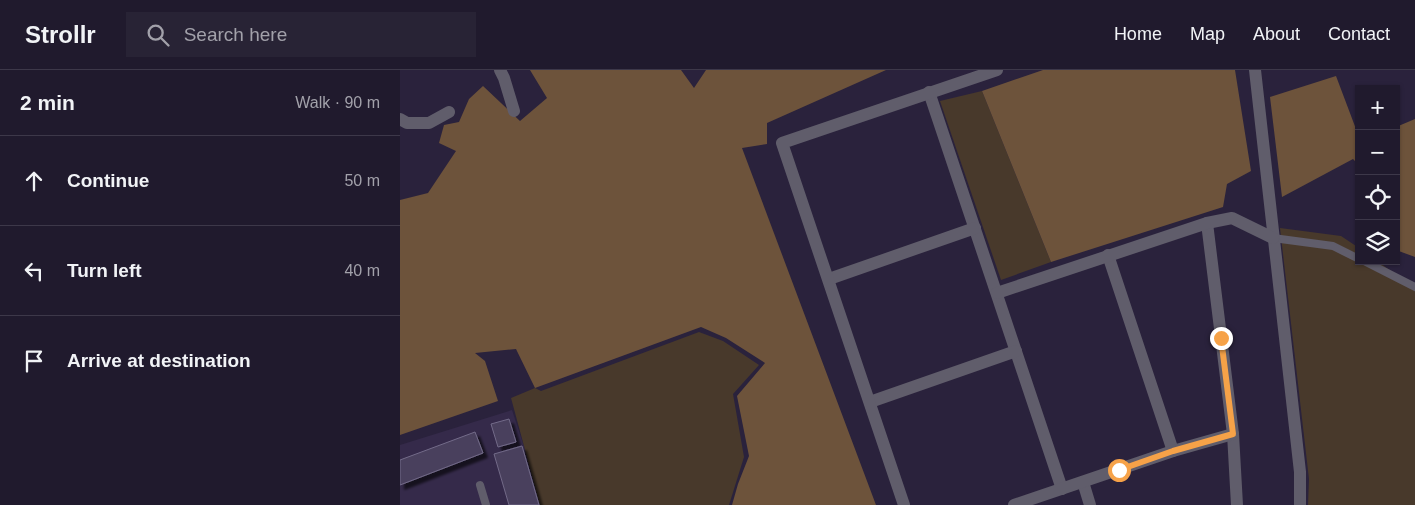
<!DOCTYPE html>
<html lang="en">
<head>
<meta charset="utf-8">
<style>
  :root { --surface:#201a2d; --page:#282335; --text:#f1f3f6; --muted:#a2a1aa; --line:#3d3849 }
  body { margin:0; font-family:Helvetica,sans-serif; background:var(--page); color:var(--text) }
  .controls { position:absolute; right:15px; top:15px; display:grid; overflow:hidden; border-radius:0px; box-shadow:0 1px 4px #0004 }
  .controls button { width:45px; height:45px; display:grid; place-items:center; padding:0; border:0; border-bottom:1px solid var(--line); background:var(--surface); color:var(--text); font:25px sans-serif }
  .stop { position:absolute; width:15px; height:15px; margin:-11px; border:4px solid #f6a248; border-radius:50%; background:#fff }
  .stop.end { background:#f6a248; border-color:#fff; box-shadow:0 1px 5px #0008 }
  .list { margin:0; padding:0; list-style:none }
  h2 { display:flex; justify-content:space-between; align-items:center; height:65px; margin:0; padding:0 20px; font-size:21px }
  h2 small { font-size:16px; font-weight:400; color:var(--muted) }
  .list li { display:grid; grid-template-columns:32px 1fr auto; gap:15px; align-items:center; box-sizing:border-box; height:90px; padding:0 20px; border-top:1px solid var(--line) }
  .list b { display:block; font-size:19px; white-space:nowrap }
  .list em { font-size:16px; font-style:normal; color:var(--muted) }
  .icon { flex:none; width:28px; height:28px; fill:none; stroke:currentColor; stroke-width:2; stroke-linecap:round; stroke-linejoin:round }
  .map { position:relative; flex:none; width:1015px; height:435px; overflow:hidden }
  header { display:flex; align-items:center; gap:30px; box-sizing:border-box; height:70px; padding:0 25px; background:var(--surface); border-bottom:1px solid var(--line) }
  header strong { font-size:24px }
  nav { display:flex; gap:28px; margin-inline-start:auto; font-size:18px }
  .search { width:350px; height:45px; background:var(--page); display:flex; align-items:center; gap:12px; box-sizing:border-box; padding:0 18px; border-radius:0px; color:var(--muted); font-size:19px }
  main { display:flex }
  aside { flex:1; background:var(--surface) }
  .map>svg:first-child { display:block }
  .built { fill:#352a4a }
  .green { fill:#48392b }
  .forest { fill:#6d533b }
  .building { fill:#49405d; stroke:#736b89; filter:url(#shadow) }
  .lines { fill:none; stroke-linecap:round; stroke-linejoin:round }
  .lane { stroke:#605d6b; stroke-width:8 }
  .street { stroke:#605d6b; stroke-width:12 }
  .route { stroke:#f6a248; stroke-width:6 }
</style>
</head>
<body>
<header>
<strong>Strollr</strong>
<div class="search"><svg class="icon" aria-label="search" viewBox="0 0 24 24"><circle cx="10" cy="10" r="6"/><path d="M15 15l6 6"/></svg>Search here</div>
<nav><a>Home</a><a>Map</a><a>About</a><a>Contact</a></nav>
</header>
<main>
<aside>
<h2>2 min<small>Walk · 90 m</small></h2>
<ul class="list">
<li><svg class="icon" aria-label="ahead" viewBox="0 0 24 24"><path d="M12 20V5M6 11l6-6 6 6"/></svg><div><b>Continue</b></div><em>50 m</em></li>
<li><svg class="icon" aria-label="left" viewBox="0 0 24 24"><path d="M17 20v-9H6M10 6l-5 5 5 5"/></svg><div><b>Turn left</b></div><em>40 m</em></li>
<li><svg class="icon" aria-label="arrive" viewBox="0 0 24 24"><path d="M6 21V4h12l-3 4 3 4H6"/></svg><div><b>Arrive at destination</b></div></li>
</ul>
</aside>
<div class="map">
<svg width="1015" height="435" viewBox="0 0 1015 435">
  <defs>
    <filter id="shadow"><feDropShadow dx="4.5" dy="4.5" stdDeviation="1" flood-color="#0009"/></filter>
  </defs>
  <rect width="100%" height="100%" fill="#2a223c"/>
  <path class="built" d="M112,340l31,95h-143v-60z"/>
  <g class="green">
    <path d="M582,21l69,171 -50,18 -61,-179z"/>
    <path d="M880,158l61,8 18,12v13h18l38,27v217h-107l1,-26z"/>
    <path d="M299,262l24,9 36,24 -26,29 11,63 -15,48h-189l-29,-107 24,-10 6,3z"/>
  </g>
  <g class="forest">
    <path d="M130,0h151l13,18 12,-18h180l-119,53v21l-25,4 134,357h-144l6,-21 11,-28 -12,-60 28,-33 -39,-25 -25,-11 -166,61 -19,-39 -41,4 10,8 13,40 -98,34v-235l28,-7 28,-42 -17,-8 5,-18 15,-3 10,-23 14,-13 37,35 27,-23z"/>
    <path d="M643,0h192l16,101 -24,13 -4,23 -172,55 -69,-171z"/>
    <path d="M936,6l23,61v28l-6,-6 -71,38 -12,-100z"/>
    <path d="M1015,49v138l-19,-7v-123z"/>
  </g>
  <g class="building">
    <path d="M109,349l7,23 -18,5 -7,-23z"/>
    <path d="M75,362l8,21 -83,32v-25z"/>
    <path d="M122,376l17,59h-30l-15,-51z"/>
  </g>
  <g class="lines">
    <g class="lane">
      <path d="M873,168l60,8 26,13"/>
      <path d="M964,191l51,26"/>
      <path d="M80,415l6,20"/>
    </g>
    <g class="street">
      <path d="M100,0l4,8 10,33"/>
      <path d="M855,0l45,402v33"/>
      <path d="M529,22l133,397"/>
      <path d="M0,49l7,4h22l20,-11"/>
      <path d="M807,153l26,211 4,71"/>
      <path d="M708,185l65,196"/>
      <path d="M429,209l146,-51"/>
      <path d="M597,223l210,-70 25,-5 41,20"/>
      <path d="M470,332l146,-51"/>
      <path d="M683,412l7,23"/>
      <path d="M504,435l-122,-362 215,-73"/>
      <path d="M614,435l159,-54 60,-17"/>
    </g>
  </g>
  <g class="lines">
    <path class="route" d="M719,400l54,-19 60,-17 -12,-96"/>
  </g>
</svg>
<div class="controls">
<button>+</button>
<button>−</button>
<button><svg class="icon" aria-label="locate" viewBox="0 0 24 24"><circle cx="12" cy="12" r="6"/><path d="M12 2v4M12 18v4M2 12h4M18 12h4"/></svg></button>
<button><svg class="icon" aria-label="layers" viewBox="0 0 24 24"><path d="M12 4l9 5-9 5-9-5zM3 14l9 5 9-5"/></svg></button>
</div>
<div class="stop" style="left:719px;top:400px"></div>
<div class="stop end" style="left:821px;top:268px"></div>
</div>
</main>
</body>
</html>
